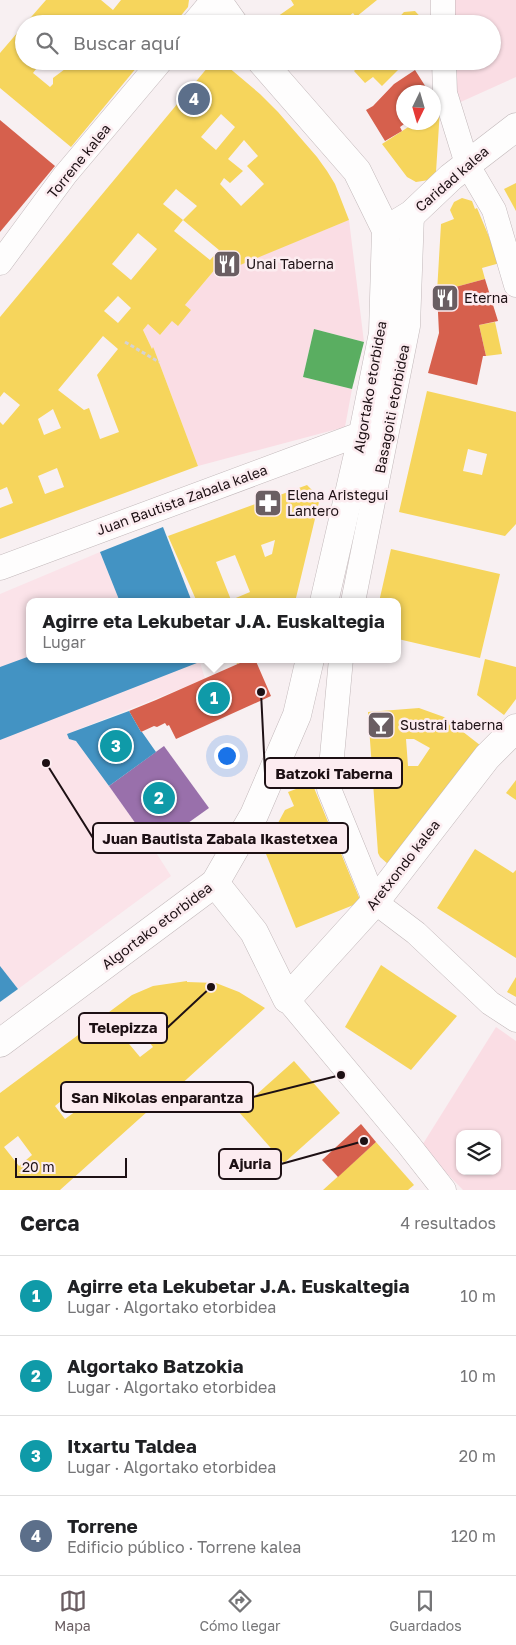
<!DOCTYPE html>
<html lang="es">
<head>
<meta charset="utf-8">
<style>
  :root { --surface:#fff; --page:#f2f2f2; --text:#202124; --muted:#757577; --line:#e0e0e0; --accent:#6a5e62 }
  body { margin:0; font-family:"Golos Text",sans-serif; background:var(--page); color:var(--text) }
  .controls { position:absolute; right:15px; bottom:15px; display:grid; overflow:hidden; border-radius:10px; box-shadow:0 1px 4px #0004 }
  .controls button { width:45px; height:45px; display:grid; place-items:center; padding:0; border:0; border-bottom:1px solid var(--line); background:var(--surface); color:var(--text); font:25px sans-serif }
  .compass { position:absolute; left:396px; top:85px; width:45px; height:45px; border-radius:50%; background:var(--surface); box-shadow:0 1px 4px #0004; rotate:185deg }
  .scale { position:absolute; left:15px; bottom:12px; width:112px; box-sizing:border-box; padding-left:5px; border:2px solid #1d1014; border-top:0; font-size:14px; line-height:18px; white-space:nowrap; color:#1d1014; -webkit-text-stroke:4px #fcecf0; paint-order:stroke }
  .you { position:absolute; left:226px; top:755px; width:18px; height:18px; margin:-12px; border:4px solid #fff; border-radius:50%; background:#1a73e8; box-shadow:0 0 0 8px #1a73e833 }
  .badge { display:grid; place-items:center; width:32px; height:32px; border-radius:50%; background:var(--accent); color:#fff; font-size:16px; font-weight:700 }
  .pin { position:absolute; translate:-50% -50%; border:2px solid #fff; box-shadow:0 1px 5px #0006 }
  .popup { position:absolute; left:26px; top:598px; width:375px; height:65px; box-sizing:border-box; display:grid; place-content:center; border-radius:10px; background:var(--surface); filter:drop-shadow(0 1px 4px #0005); font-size:16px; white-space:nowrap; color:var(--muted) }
  .popup b { font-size:19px; color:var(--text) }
  .popup::after { content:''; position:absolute; left:50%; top:100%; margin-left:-10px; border:10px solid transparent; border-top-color:var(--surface) }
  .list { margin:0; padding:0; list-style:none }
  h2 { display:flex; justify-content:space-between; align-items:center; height:65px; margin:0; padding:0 20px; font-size:21px }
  h2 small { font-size:16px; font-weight:400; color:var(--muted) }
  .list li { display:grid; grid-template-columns:32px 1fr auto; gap:15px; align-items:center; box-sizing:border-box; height:80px; padding:0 20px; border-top:1px solid var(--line) }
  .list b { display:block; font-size:19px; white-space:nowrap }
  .list p { margin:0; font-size:16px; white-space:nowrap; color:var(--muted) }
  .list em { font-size:16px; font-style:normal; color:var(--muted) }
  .icon { flex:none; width:28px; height:28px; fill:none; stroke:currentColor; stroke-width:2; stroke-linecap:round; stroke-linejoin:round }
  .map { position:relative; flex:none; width:516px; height:1190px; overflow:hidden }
  .search { position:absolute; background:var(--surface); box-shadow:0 1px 4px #0004; left:15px; right:15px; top:15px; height:55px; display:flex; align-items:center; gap:12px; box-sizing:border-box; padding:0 18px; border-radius:28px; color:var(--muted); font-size:19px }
  .sheet { height:385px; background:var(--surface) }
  nav { display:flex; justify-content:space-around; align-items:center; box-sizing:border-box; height:70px; border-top:1px solid var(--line); background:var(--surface); font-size:14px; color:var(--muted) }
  nav a { display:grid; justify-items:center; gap:2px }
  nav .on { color:var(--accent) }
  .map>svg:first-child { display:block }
  .built { fill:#fbe3e9 }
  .green { fill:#fadde4; fill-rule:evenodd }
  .homes { fill:#f6d55c; fill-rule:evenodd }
  .shops { fill:#d6604d }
  .offices { fill:#9970ab }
  .schools { fill:#4393c3 }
  .public { fill:#5aae61 }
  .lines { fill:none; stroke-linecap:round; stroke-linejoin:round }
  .pedestrian-casing { stroke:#c2b8ba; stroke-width:25 }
  .minor-casing { stroke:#c2b8ba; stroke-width:29 }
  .tertiary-casing { stroke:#c2b8ba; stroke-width:29 }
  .path { stroke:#d5d2d3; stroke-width:3; stroke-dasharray:4 2.5; stroke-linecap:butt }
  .pedestrian { stroke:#fefdfd; stroke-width:24 }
  .minor { stroke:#fefdfd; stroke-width:28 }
  .tertiary { stroke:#fefdfd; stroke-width:28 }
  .labels { text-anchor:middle; stroke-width:5; stroke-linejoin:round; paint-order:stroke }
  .street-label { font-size:14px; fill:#1d1014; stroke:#fcecf0 }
  .poi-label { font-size:14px; fill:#1d1014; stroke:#fcecf0; text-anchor:start }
  .leader { fill:none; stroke:#1d1014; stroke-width:2 }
  .callout-dot { fill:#1d1014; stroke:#fcecf0; stroke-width:2 }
  .callout { fill:#fcecf0; stroke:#1d1014; stroke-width:2 }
  .callout-label { font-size:15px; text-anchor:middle; font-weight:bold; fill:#1d1014 }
</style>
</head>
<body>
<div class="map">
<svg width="516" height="1190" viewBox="0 0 516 1190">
  <rect width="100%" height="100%" fill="#f8f0f2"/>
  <path class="built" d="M100,552l20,50h-90v57h169l6,20 -138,55 2,5 7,2 33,45 44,62 18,28 -153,113 -18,-23v-372z"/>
  <g class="green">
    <path d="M453,0h63v77l-62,28 -1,-44h39v-37h-39z"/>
    <path d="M349,220l15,122 -50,-13 -11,48 49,12 -7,38 -147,39 -44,-117 -1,-1 -1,1 -9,-19 5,-6 12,11 12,-14 19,-11 -6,-5 32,-38 6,4z"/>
    <path d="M496,1027l20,14v149h-53l-42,-43zM460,1134h37v37h-37z"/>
  </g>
  <g class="homes">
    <path d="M46,0h55l12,10 8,-10h68l-1,7 -14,17h-89l-4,-3 -2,3h-54z"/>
    <path d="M291,0h86l-21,17 -3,-4 -14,11h-61l-4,-5 20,-14z"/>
    <path d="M415,11l9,10v3h-31l11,-12z"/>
    <path d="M386,16l7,8h-15z"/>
    <path d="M24,25v36h18l-9,12 17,14 3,-3v-6l12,-9 -9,-8h86l-71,86 -71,-59v-35z"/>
    <path d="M213,61h8l39,33 18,18 39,45 10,14 8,13 14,36 -126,52 -6,-5 -32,38 6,5 -13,16 -6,-5 -12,14 -12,-11 -5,6 9,19 1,-2 1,2 44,117 -198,73v-31l13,-5 -6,-16 -7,3v-68l3,3 17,-20 -16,-13 -4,5v-80zM221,114l14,13 -19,23 -15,-13zM244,140l14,16 -11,10 17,18 -23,22 -21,-22 4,-6 6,5 13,-12 -15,-12zM176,189l21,17 -14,14 36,30 -9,10 -36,-29 9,-11 -20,-16zM138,233l19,16 -26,31 -19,-16zM118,296l13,12 -13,15 -14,-12zM103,336l15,13 -21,26 22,57 -19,7 -11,-31 -5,2 -26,-20zM53,409l8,19 -17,7 -6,-16zM57,468l7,19 -19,7 -7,-18z"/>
    <path d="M349,61h58l-25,25 -9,-9 -8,6 -11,-12 2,-2z"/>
    <path d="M438,109h2l-4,63 -7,8 -13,2 -9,-5 -25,-33 34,-22h18v-10z"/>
    <path d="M516,183v28l-12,-22z"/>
    <path d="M462,198l10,3 3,8 2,-1 23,55 -18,5 3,11 -48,13 4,-68 13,-5 -4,-9 4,-8z"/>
    <path d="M495,322l7,32 -16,2 -7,-31z"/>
    <path d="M427,391l89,21v112l-11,12 -106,-24zM468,449l19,5 -5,21 -19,-4z"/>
    <path d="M307,485l13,13 -25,104h-98l-29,-66zM275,540l-3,14 -7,3 -4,-12zM235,555l15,37 -19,8 -15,-38z"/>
    <path d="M391,549l109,25 -20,84 -82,-19v-37h-19z"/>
    <path d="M235,659h14l-12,5z"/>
    <path d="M485,659l31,8v32l-12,16 -27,-20z"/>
    <path d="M419,708l25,9 41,32 -97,115 -8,-7 -2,-4 -10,-141zM406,739h8l16,9 -12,18h-10z"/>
    <path d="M516,780v20l-10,-7z"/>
    <path d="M312,783l49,119 -65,26 -32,-79 21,-39 9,-4 -6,-14z"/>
    <path d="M475,849l38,24 3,-3v88l-79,-50z"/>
    <path d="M381,965l76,51 -46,54 -66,-43z"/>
    <path d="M516,977v20l-9,-5z"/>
    <path d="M187,981v1l29,1 23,9 26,16 -88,80 -1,-2 -18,16 -98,88h-60v-97l132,-98 21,-9zM139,1029l14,18 -13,10 -15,-18zM72,1092l11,14 -18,13 -10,-13zM18,1136l14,19 -13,11 -15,-19z"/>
    <path d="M294,1061l46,52 -56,50 -46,-52z"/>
    <path d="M376,1142l38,43 -6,5h-85z"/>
  </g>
  <g class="shops">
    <path d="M415,70l14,22h-25v30h3l-7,5 2,4 -17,10 -19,-31 7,-4 21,-22z"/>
    <path d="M0,120l55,46 -55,66z"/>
    <path d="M485,279l13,42 -19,4 7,31h-3l-6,29 -49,-12 11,-40 -2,-41z"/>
    <path d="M249,659h6l16,37 -95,43 -7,-14 -2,1 -2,-3 -8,4 -3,-1 -13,6 -12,-21 27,-11z"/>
    <path d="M361,1124l15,18 -38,35 -16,-17z"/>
  </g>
  <path class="offices" d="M164,746l45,62 -56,40 -44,-62z"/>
  <g class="schools">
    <path d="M163,527l29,75h-72l-20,-50z"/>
    <path d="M30,656v3h172v2l-202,79v-73z"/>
    <path d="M129,711l12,21h1l14,20 -47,34 -33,-45 -7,-2 -2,-5z"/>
    <path d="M0,966l18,23 -18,13z"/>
  </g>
  <path class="public" d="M314,329l50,13 -12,47 -49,-12z"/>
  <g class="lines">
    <g class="pedestrian-casing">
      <g id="pedestrian">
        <path d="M443,0v24"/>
        <path d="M193,24l20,-24"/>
        <path d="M444,61l1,32 22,71 27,46 22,75"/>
        <path d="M0,263l65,-88 96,-114"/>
        <path d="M0,568l363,-135"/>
        <path d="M353,602l55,-276 4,-112"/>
        <path d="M341,659l-12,130 46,113 41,31 74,70 26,17"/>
        <path d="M287,999l121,145 36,46"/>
      </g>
    </g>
    <g class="minor-casing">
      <g id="minor">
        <path d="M386,230l26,-16 39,-37 65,-50"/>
        <path d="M215,883l39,49 33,67 88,-97 112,-145 29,-29"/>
      </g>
    </g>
    <g class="tertiary-casing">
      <g id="tertiary">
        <path d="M217,0l17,24"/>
        <path d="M261,61l96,110 29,59 -3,103 -20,100 -39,169"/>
        <path d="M0,1043l215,-160 39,-68 43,-100 13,-56"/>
      </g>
    </g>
    <path class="path" d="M125,342l34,20"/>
    <use href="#pedestrian" class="pedestrian"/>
    <use href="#minor" class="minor"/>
    <use href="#tertiary" class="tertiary"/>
  </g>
  <defs>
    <g id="restaurant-square" transform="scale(1.4375)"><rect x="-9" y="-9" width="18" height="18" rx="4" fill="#6a5e62" stroke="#fcecf0"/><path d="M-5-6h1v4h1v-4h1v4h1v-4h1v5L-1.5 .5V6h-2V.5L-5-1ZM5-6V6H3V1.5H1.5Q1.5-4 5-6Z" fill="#fff"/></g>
    <g id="pharmacy-square" transform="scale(1.4375)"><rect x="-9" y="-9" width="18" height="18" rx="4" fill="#6a5e62" stroke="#fcecf0"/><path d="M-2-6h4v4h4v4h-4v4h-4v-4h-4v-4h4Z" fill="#fff"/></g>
    <g id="bar-square" transform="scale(1.4375)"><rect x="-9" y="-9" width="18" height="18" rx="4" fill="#6a5e62" stroke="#fcecf0"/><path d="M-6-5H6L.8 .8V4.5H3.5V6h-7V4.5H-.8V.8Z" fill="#fff"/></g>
  </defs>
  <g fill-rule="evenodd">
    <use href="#restaurant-square" x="227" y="264"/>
    <use href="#restaurant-square" x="445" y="298"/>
    <use href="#pharmacy-square" x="268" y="503"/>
    <use href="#bar-square" x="381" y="725"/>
  </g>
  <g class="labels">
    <g class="street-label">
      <text transform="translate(79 161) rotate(-51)" y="5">Torrene kalea</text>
      <text transform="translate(452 179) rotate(-41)" y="5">Caridad kalea</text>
      <text transform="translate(370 387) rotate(-80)" y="5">Algortako etorbidea</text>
      <text transform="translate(392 409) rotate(-79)" y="5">Basagoiti etorbidea</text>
      <text transform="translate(182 500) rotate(-20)" y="5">Juan Bautista Zabala kalea</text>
      <text transform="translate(403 865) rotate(-52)" y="5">Aretxondo kalea</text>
      <text transform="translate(157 926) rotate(-37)" y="5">Algortako etorbidea</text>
    </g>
    <g class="poi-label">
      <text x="246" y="269">Unai Taberna</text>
      <text x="464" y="303">Eterna</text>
      <text x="287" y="500">Elena Aristegui<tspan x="287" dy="16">Lantero</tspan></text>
      <text x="400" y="730">Sustrai taberna</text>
    </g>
  </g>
  <path class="leader" d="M261 692L265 773M46 763L93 838M211 987L167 1028M341 1075L253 1097M364 1141L281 1164"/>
  <g class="callout-dot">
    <circle cx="261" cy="692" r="5"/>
    <circle cx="46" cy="763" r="5"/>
    <circle cx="211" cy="987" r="5"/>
    <circle cx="341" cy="1075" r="5"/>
    <circle cx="364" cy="1141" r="5"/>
  </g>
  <g class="callout">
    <rect x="265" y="758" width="137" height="30" rx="5"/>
    <rect x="93" y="823" width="255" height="30" rx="5"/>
    <rect x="79" y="1013" width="88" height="30" rx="5"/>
    <rect x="61" y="1082" width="192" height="30" rx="5"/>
    <rect x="219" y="1149" width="62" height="30" rx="5"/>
  </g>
  <g class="callout-label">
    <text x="334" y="779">Batzoki Taberna</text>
    <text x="220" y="844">Juan Bautista Zabala Ikastetxea</text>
    <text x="123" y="1033">Telepizza</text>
    <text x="157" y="1103">San Nikolas enparantza</text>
    <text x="250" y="1169">Ajuria</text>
  </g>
</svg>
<div class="controls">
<button><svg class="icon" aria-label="layers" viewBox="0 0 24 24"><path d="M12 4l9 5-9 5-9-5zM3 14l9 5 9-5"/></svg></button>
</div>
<svg class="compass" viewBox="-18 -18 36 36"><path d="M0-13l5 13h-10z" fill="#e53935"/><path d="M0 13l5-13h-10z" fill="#757577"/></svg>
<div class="scale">20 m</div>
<div class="you"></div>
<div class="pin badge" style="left:214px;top:698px;background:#0f9aa8">1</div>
<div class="popup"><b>Agirre eta Lekubetar J.A. Euskaltegia</b>Lugar</div>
<div class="pin badge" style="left:159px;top:798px;background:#0f9aa8">2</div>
<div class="pin badge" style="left:116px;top:746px;background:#0f9aa8">3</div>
<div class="pin badge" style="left:194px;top:99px;background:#5c6f8a">4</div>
<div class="search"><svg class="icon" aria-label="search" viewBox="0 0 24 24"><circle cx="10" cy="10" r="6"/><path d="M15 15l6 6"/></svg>Buscar aquí</div>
</div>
<section class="sheet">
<h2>Cerca<small>4 resultados</small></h2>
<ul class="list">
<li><span class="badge" style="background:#0f9aa8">1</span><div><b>Agirre eta Lekubetar J.A. Euskaltegia</b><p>Lugar · Algortako etorbidea</p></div><em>10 m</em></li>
<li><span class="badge" style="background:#0f9aa8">2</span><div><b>Algortako Batzokia</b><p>Lugar · Algortako etorbidea</p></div><em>10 m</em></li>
<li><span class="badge" style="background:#0f9aa8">3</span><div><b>Itxartu Taldea</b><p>Lugar · Algortako etorbidea</p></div><em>20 m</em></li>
<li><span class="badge" style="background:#5c6f8a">4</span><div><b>Torrene</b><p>Edificio público · Torrene kalea</p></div><em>120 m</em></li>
</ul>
</section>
<nav>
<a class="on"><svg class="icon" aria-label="map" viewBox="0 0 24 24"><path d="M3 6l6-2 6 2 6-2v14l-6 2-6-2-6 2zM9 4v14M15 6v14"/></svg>Mapa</a>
<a><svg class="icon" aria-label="directions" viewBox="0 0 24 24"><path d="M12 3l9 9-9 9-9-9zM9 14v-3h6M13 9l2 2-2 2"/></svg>Cómo llegar</a>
<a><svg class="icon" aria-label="saved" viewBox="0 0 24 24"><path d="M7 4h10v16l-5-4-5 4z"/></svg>Guardados</a>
</nav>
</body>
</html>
